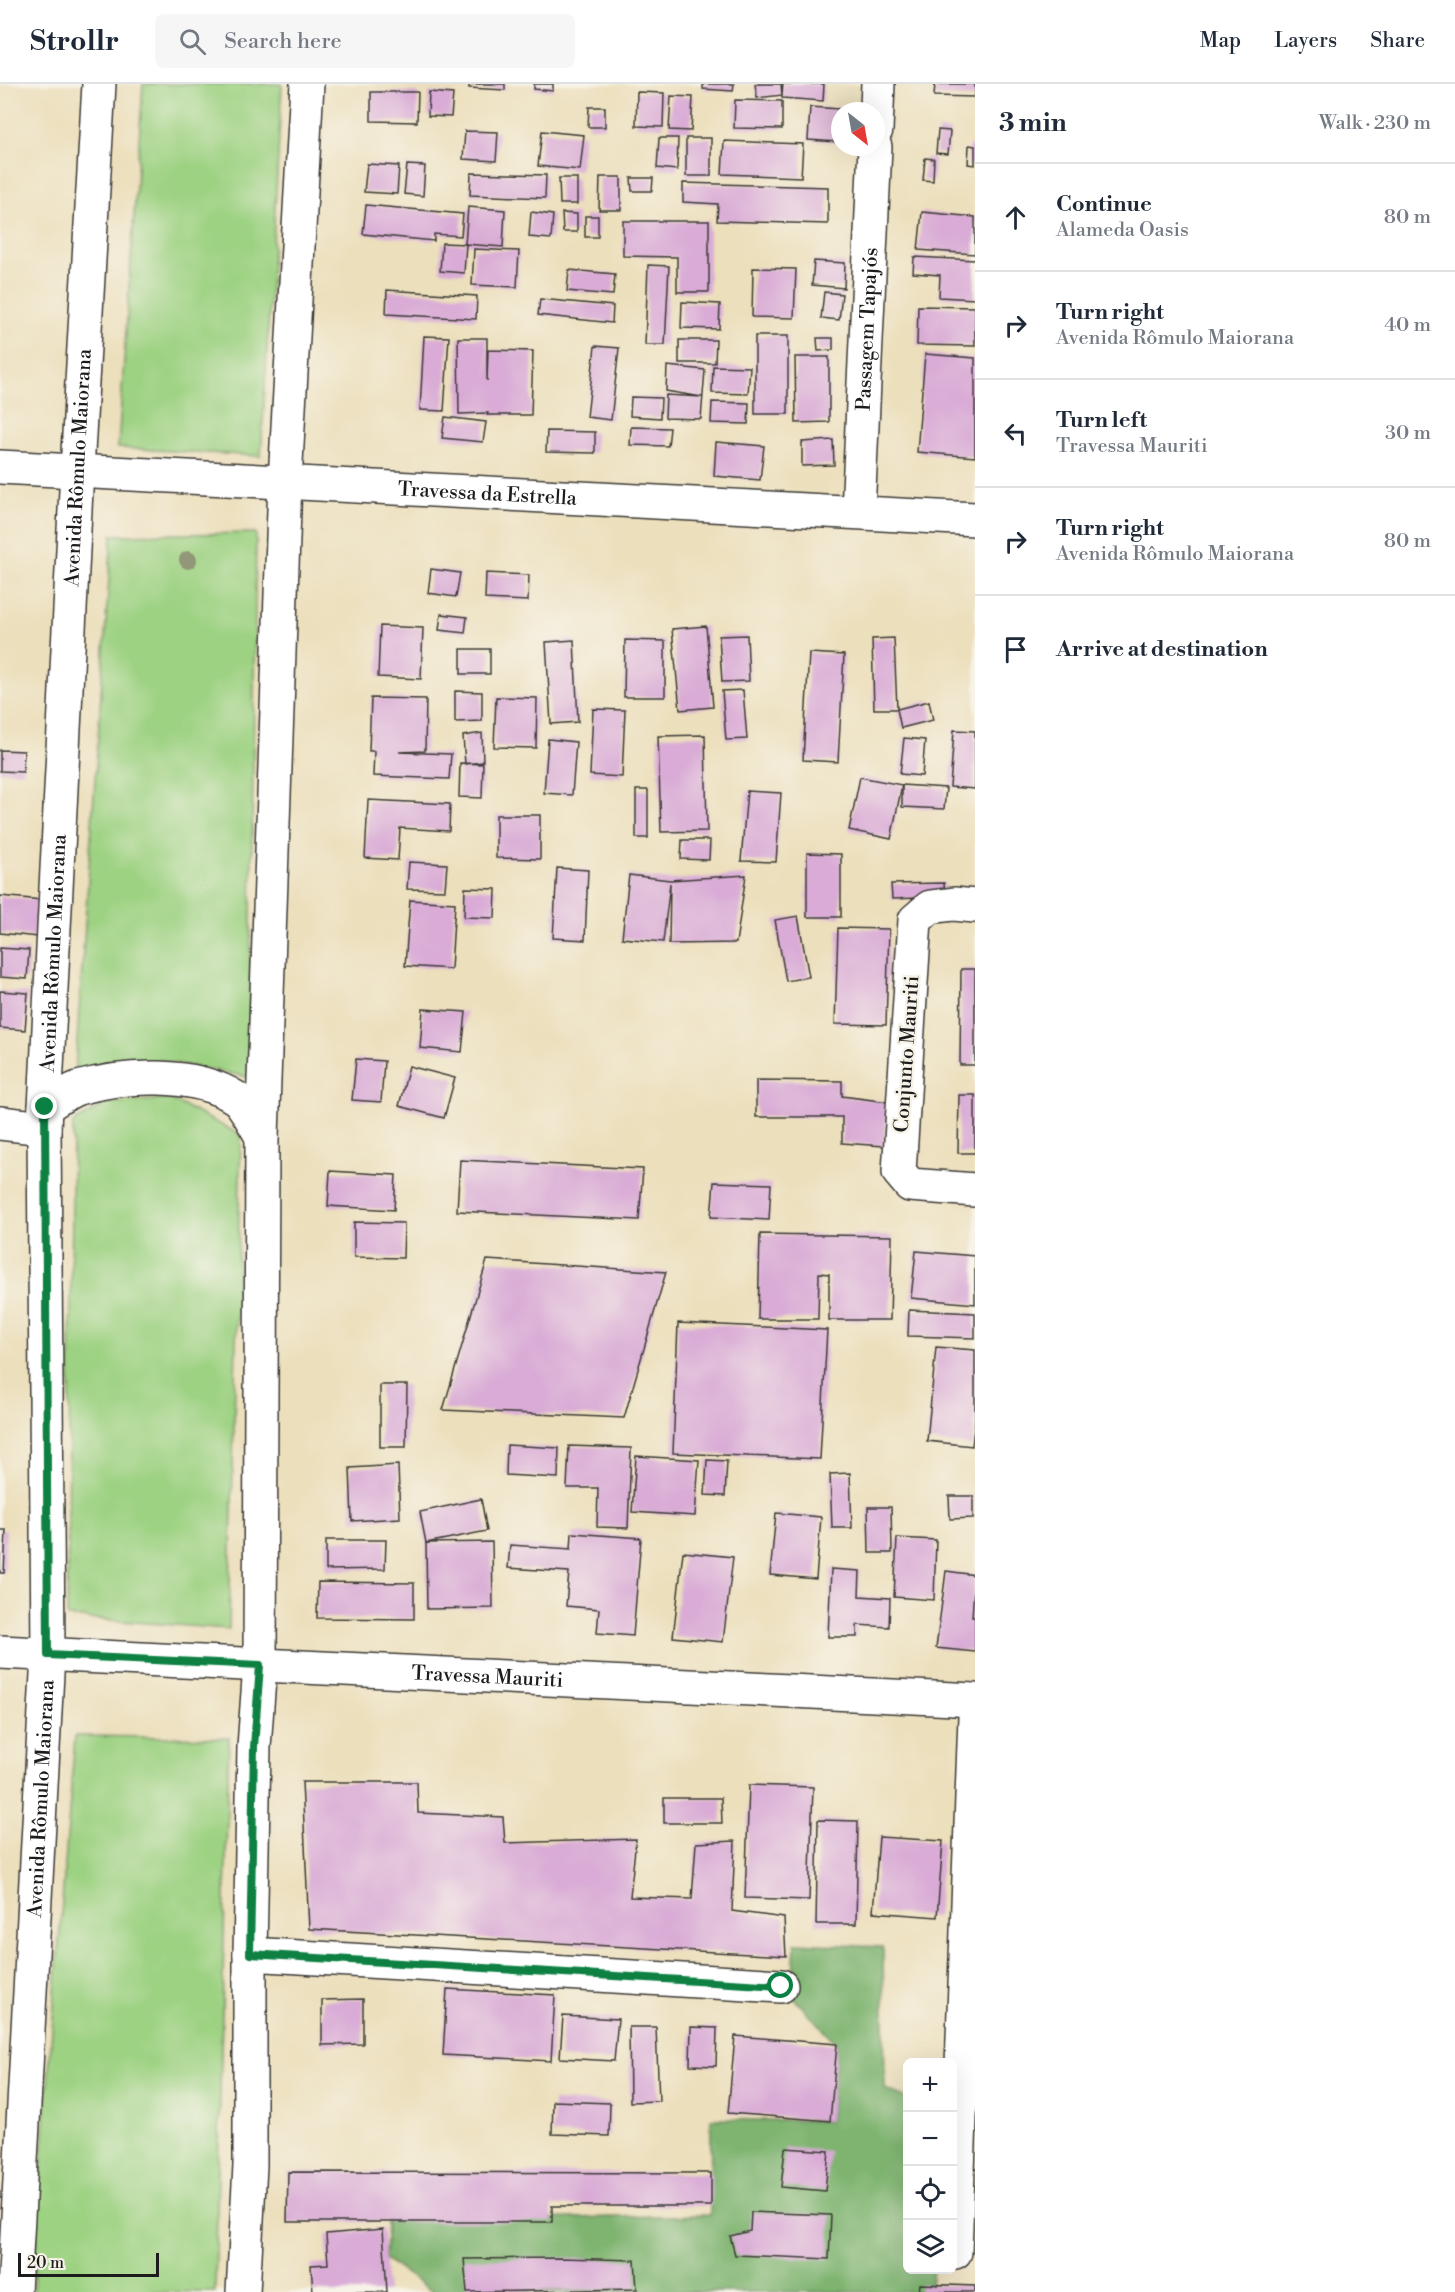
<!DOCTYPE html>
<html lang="en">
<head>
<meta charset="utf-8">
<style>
  :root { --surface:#fff; --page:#f6f6f7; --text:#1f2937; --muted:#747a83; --line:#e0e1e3 }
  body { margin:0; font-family:"Libre Bodoni",serif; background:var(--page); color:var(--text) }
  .controls { position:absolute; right:18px; bottom:18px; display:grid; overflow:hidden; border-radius:9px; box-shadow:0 6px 24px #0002 }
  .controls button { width:54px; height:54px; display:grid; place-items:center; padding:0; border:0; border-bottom:2px solid var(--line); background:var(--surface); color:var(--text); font:30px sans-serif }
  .compass { position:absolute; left:831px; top:18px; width:54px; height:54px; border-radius:50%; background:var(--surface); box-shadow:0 6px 24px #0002; rotate:149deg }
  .scale { position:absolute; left:18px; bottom:15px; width:141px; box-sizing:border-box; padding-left:6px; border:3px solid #1c1c1c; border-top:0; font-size:16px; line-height:21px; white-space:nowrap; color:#1c1c1c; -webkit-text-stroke:4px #f7f3e8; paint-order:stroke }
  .stop { position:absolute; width:18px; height:18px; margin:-14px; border:4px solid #0b8043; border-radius:50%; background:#fff }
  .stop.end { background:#0b8043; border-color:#fff; box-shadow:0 2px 6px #0008 }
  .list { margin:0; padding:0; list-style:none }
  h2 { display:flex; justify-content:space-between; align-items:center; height:78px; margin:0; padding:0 24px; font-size:26px }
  h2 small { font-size:20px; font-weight:400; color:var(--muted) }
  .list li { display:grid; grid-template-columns:39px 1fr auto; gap:18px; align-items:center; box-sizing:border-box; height:108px; padding:0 24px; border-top:2px solid var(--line) }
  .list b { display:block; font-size:22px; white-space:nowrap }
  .list p { margin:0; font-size:20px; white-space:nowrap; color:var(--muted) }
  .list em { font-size:20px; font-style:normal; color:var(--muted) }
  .icon { flex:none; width:33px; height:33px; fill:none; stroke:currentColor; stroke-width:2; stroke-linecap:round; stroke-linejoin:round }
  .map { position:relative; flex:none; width:975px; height:2208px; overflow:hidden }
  header { display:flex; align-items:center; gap:36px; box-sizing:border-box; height:84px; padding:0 30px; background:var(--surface); border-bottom:2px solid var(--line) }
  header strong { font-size:28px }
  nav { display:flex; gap:33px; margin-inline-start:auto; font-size:21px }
  .search { width:420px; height:54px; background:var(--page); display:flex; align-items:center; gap:15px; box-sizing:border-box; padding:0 21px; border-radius:9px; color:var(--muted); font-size:22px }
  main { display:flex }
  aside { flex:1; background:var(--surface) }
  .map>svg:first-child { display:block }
  .green { fill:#9dd282; stroke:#5c774f; stroke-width:1.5 }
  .forest { fill:#7eb470; stroke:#4d6846; stroke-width:1.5 }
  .building { fill:#d9abd6 }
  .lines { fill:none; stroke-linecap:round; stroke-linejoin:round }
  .minor-casing { stroke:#3b3934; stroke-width:36 }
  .major-casing { stroke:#3b3934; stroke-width:36 }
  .minor { stroke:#fff; stroke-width:33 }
  .major { stroke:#fff; stroke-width:33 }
  .tree { fill:#929778 }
  .route { stroke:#0b8043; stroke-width:8 }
  .labels { text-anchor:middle; stroke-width:5; stroke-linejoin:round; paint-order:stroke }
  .street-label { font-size:20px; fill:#1c1c1c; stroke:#f7f3e8 }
</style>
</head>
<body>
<header>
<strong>Strollr</strong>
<div class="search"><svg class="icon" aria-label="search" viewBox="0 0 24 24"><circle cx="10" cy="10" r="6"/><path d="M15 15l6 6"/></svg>Search here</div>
<nav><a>Map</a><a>Layers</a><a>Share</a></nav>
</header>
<main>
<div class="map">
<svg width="975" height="2208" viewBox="0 0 975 2208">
  <rect width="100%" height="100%" fill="#f7f3e8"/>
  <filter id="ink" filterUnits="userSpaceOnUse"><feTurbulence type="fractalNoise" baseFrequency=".0167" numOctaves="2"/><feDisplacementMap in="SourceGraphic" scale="12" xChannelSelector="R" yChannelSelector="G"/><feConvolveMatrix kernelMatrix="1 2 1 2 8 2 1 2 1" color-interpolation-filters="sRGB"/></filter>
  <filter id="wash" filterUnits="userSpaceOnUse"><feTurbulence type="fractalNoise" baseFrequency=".008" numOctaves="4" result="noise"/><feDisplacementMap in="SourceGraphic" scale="24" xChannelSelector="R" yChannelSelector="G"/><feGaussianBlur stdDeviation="1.35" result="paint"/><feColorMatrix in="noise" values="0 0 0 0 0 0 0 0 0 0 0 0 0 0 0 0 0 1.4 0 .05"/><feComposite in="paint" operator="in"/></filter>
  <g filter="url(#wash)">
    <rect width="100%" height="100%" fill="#ecdfbc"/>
    <g class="green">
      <path d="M143,0h139l-21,372 -143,-8z"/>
      <path d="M256,449l-7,544 -90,-17 -84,10 37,-535z"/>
      <path d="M170,1015l71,36 -12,494 -162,-12 6,-494 34,-20z"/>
      <path d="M75,1652l154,2 -14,554h-182l4,-70z"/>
    </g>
    <path class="forest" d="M795,1859l88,4 2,142 22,9 1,172h25l-3,22h-497l-48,-33 2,-37 323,-7 1,-96 119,2 7,-77 -45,-48z"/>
    <g id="blocks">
      <g class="building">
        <path d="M469,0h36v6l-36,-2z"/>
        <path d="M534,0h19v7l-19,-2z"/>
        <path d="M703,0h31l-1,7 -30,-2z"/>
        <path d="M755,0h26l1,11 1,-11h41l-1,17 -41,-3v-3l-25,3z"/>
        <path d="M935,0h40v13l-41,-1z"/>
        <path d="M371,8h47l-1,30 -46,-1z"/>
        <path d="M429,8l24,2 -2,23 -23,-1z"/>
        <path d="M637,8l27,1 -1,34 -27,-1z"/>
        <path d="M671,12l22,1 -2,34 -22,-1z"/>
        <path d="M735,16l47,1v28l-48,-1z"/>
        <path d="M589,23h16v20h-17z"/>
        <path d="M810,23l30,2 -2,33 -30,-2z"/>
        <path d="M938,46l12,1 -2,23 -12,-1z"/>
        <path d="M465,47l33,1 -2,29 -33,-2z"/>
        <path d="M542,47l42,4 -4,35 -42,-4z"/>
        <path d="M659,54h19l-1,32 -20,-2z"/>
        <rect x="686" y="54" width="25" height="38"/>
        <path d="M724,57l79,3 -2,33 -79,-3z"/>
        <path d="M969,61l6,1v19l-7,-1z"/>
        <path d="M925,74l9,1 -1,22 -10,-1z"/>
        <path d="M367,80l32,2 -2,28 -33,-2z"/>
        <path d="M407,81l18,1 -2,30 -19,-2z"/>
        <path d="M471,89l75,2 -1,23 -75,-3z"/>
        <path d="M600,93h21v33h-22z"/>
        <path d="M559,94h18v26h-17z"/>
        <path d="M631,94h22l-1,13h-20z"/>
        <path d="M683,99l145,4v37l-111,-3 1,-17 -35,-2z"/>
        <path d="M366,121l97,9 -2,22 -27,-2v7l-71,-7z"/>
        <path d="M468,123l37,3 -2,37 -38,-3z"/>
        <path d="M531,128l22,3 -2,24 -22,-2z"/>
        <path d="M922,128l53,5v37l-57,-4z"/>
        <path d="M562,129l15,1v18h-14z"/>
        <rect x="585" y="132" width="13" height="21"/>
        <path d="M623,137h86v71h-32v-35l-54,-1z"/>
        <path d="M442,159l24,1 -2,29 -24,-2z"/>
        <path d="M474,165l45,2 -2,36 -45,-2z"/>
        <path d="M914,173l61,3v39l-36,-2 1,-22 -27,-2z"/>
        <path d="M814,177l31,2 -1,25 -32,-3z"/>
        <path d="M648,181l21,1 -4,79h-20z"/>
        <path d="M753,184l43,1 -2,49 -42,-1z"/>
        <path d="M569,186l46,4 -2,21 -46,-4z"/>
        <path d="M387,206l90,6 -1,23 -90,-5z"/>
        <path d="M824,208l18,2 -3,26 -18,-2z"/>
        <path d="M540,215l73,7 -1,17 -74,-8z"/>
        <path d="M682,218l38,2 -1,25 -38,-1z"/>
        <path d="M918,222l57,1v39l-58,-1z"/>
        <path d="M424,252l25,1 -5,74 -24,-1z"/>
        <rect x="755" y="252" width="33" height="78"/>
        <path d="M458,254h29v43l1,-31 45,1 -2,64h-44l1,-2 -29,1z"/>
        <path d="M817,254h16v12l-15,1z"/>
        <path d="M679,256h37l-1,23h-36z"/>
        <path d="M595,262l24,2 -8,72 -24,-3z"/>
        <path d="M925,270l50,4v99l-58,-5z"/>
        <path d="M795,273h34v65l-33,1z"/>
        <path d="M667,282l38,4 -4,49 -36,-1 1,-23 36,2 -36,-6z"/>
        <path d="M713,282l37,1 -2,27 -36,-1z"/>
        <path d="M631,313l30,1 -1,20 -30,-2z"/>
        <path d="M712,318l37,1 -1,21 -37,-1z"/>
        <path d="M445,333l41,5 -3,20 -41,-4z"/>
        <path d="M631,343l39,1 -2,18 -38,-1z"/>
        <path d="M547,347l48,1v21l-49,-1z"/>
        <path d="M833,356l1,25 -32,1v-24z"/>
        <path d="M716,358l48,4 -4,34 -46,-4z"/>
        <path d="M431,485l29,4 -4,24 -28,-4z"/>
        <path d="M486,489l43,2 -1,26 -43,-2z"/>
        <path d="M441,530l26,3 -2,16 -26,-3z"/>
        <path d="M380,542l43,2 -2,51 -43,-2z"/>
        <path d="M706,542l7,81 -33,3 -8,-81z"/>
        <path d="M747,551l2,46 -27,1 -3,-46z"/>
        <path d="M894,554l3,71h-23l-2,-70z"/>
        <path d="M574,556l4,82 -27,2 -5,-82z"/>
        <path d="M625,556l40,1v56h-41z"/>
        <rect x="461" y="565" width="29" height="25"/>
        <path d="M809,569l35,2 -6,107 -35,-2z"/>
        <path d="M743,606l4,49 -21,1 -4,-49z"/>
        <path d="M455,607l27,1v29l-27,1z"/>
        <path d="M496,613l41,1 -1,50 -42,-1z"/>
        <path d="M371,614l55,1 -1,52 -26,1 52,2 -2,25 -76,-3 1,-25h-5z"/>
        <path d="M929,617l4,19 -32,8 -4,-19z"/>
        <path d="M593,625l32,1 -3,67 -32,-2z"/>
        <path d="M954,646l21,1v58l-25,-2z"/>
        <path d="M482,649l1,29 -18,2 -2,-28z"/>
        <path d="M705,651l2,96 -46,1 -3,-96z"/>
        <path d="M904,654l21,2 -3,36 -22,-2z"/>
        <path d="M548,655l28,3 -4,53 -28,-2z"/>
        <path d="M0,666l24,1 -1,21 -23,-1z"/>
        <path d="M460,679l23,1 -1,34 -23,-1z"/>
        <path d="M860,693l42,8 -11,54 -42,-9z"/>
        <path d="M902,701l44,3 -2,21 -42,-2z"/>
        <rect x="636" y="706" width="12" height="48"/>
        <path d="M747,707l34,2 -5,69 -35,-1z"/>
        <path d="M368,716l82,4 -1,27 -49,-3 -2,32 -33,-2z"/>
        <path d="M496,731h44v44l-44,-1z"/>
        <path d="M682,756h28l-1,20 -28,-1z"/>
        <path d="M807,769l34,1v63h-34z"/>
        <path d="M409,778l38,2 -2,26 -38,-1z"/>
        <path d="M557,784l31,2 -3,70 -32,-2z"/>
        <path d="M629,791l41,5 76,-5 -10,68 -67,1 1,-61 -7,59 -41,-4z"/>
        <path d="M944,799l1,14 -53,2 -1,-15z"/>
        <path d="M465,804l31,1 -1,29 -31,-1z"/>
        <path d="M0,812l42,4 -4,37 -38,-4z"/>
        <path d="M410,816l45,3 -4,66 -46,-3z"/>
        <path d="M798,832l11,61 -23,4 -11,-61z"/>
        <path d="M838,844l51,1 -3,96 -51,-1z"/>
        <path d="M0,864l29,2 -2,29 -27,-2z"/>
        <path d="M961,885h14v96h-15z"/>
        <path d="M0,907l28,2 -3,37 -25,-2z"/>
        <path d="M423,925l43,3 -4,40 -42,-4z"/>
        <path d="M356,975l28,2 -3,41 -29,-2z"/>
        <path d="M409,982l46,12 -11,40 -45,-12z"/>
        <path d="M756,996l86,1v15l46,6 -4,44 -42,-3v-26h-86z"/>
        <path d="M959,1011h16v58h-17z"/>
        <path d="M460,1076l183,9 -4,51 -182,-9z"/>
        <path d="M330,1087l66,4 -2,35 -66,-4z"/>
        <path d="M714,1098l57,2 -2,36 -58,-3z"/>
        <path d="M354,1138l50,1 -1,35 -49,-1z"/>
        <path d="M760,1150l132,2 -2,84h-61v-46l-10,-1 -1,46h-60z"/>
        <path d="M916,1167l59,5v48l-64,-6z"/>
        <path d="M487,1176l179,12 -42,146 -181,-8z"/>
        <path d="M909,1226l66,3v25l-67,-2z"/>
        <path d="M678,1239l149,7 -7,129 -147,-6z"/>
        <path d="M936,1263l39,3v70l-3,26 -45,-5z"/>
        <path d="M380,1301h27l-1,62h-26z"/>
        <path d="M507,1361l52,3 -1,30 -52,-3z"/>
        <path d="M569,1362l62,2 -3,80 -31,-1 1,-39h-31z"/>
        <path d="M636,1372l63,4 -4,56 -63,-4z"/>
        <path d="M707,1376l20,1 -2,35 -20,-1z"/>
        <path d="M398,1381l2,53 -48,3 -2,-53z"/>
        <path d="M850,1389l2,55h-20l-2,-54z"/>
        <path d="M949,1412h24v22l-23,1z"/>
        <path d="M481,1415l6,32 -61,12 -6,-31z"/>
        <path d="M868,1423h23l1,46h-23z"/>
        <path d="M776,1429l45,4 -5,62 -46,-4z"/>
        <path d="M0,1446h6l-2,43h-4z"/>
        <path d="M572,1449l69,5 -8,98 -36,-3 2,-24 -33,-3 3,-34 -61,-4 2,-23 61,4z"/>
        <path d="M897,1454l39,2 -2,60 -40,-3z"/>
        <path d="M326,1456h60l-1,29 -59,1z"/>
        <path d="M492,1458l1,66 -66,1 -1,-66z"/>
        <path d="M683,1468l50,5 -10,85 -50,-5z"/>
        <path d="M831,1485l29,2 -1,25 31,2 -1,29 -32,-2v12h-29z"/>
        <path d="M946,1487l29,4 -3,42h3v35l-39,-4z"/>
        <path d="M318,1498l96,1v36l-97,-1z"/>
        <path d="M302,1698h115l1,31 85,4 2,26 131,-4 -6,58 62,2 4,-56 39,-2 -3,70 52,7 2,38 -477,-27z"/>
        <path d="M749,1701l64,2 -4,113 -64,-2z"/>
        <path d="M664,1714h57l1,25h-58z"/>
        <path d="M818,1736l40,1 -2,103h-40z"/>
        <path d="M879,1753l64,4 -6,76 -64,-5z"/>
        <path d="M447,1905l108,6 -4,66 -108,-6z"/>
        <path d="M363,1915v45l-41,1v-45z"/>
        <path d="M563,1932l55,3 -4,42 -54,-3z"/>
        <path d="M629,1943h27l3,74 -29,1z"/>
        <path d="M691,1943l26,1 -1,38 -26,-1z"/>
        <path d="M735,1952l102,8 -7,77 -102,-8z"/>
        <path d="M553,2017l57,2 -1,33 -57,-2z"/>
        <path d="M785,2064l44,3 -4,40 -44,-4z"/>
        <path d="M288,2088l423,1v33h-159v16h-265z"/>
        <path d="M751,2128l80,3 -2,44 -94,-4 -5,-19 20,-5z"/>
        <path d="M383,2145l4,63h-74l-2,-27 17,-1 -2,-30z"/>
        <path d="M561,2174l74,2 2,29 -170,3 -3,-33z"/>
        <path d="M920,2200l55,2v6h-56z"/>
      </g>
    </g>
  </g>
  <g filter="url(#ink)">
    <use href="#blocks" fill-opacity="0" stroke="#3b3934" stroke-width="1.5"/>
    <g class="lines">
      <g class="minor-casing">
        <g id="minor">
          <path d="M876,46l2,-46"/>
          <path id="s1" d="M0,383l975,52"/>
          <path id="s2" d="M858,428l17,-365"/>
          <path d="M975,822l-21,-2 -24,3 -15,13 -16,252 11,13 65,5"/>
          <path d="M45,1023c10,-6 22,-15 33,-19 46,-13 116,-17 158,10 8,6 20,29 26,39"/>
          <path d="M0,1039l44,5"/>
          <path d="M250,1870l531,32"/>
          <path d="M955,2168l20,-535"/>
          <path id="s3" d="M14,2208l34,-637 -4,-527 33,-658 22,-386"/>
          <path d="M243,2208l7,-126v-212l4,-207 6,-82 2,-528 23,-656 22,-397"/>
        </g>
      </g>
      <g class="major-casing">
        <g id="major">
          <path id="s4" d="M0,1568l975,48"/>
        </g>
      </g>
      <use href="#minor" class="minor"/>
      <use href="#major" class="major"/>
    </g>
    <circle class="tree" cx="188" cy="476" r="9"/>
  </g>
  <g class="lines" filter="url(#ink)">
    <path class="route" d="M45,1023l3,548 212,10 -6,82 -4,207 531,32"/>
  </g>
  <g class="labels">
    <g class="street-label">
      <text dy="7" stroke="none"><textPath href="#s2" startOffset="183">Passagem Tapajós</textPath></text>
      <text dy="7" stroke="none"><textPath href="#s3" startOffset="1826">Avenida Rômulo Maiorana</textPath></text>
      <text dy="7" stroke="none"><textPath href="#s1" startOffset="488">Travessa da Estrella</textPath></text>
      <text dy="7" stroke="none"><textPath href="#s3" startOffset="1340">Avenida Rômulo Maiorana</textPath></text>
      <text transform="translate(906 970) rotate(-86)" y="7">Conjunto Mauriti</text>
      <text dy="7" stroke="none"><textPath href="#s4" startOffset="488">Travessa Mauriti</textPath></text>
      <text dy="7" stroke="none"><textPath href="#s3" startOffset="494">Avenida Rômulo Maiorana</textPath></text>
    </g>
  </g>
</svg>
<div class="controls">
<button>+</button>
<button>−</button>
<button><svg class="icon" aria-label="locate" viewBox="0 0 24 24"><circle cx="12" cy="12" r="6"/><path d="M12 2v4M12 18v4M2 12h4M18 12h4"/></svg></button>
<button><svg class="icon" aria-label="layers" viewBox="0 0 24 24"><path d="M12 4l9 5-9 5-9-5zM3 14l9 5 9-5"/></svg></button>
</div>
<svg class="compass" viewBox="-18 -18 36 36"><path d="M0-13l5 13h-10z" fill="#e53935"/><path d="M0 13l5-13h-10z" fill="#747a83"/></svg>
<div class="scale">20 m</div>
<div class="stop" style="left:781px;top:1902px"></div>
<div class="stop end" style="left:45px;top:1023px"></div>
</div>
<aside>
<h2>3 min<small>Walk · 230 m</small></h2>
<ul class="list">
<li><svg class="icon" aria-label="ahead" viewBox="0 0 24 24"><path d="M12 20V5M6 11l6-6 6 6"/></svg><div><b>Continue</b><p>Alameda Oasis</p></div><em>80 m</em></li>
<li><svg class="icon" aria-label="right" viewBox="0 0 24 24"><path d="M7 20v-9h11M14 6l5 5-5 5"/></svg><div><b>Turn right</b><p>Avenida Rômulo Maiorana</p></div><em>40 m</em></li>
<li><svg class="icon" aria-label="left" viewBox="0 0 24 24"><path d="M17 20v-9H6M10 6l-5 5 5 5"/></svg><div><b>Turn left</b><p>Travessa Mauriti</p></div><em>30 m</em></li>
<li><svg class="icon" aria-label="right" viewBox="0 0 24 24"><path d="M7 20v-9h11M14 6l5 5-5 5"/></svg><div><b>Turn right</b><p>Avenida Rômulo Maiorana</p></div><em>80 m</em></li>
<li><svg class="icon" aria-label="arrive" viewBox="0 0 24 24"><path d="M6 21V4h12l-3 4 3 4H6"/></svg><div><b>Arrive at destination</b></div></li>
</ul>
</aside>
</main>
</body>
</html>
